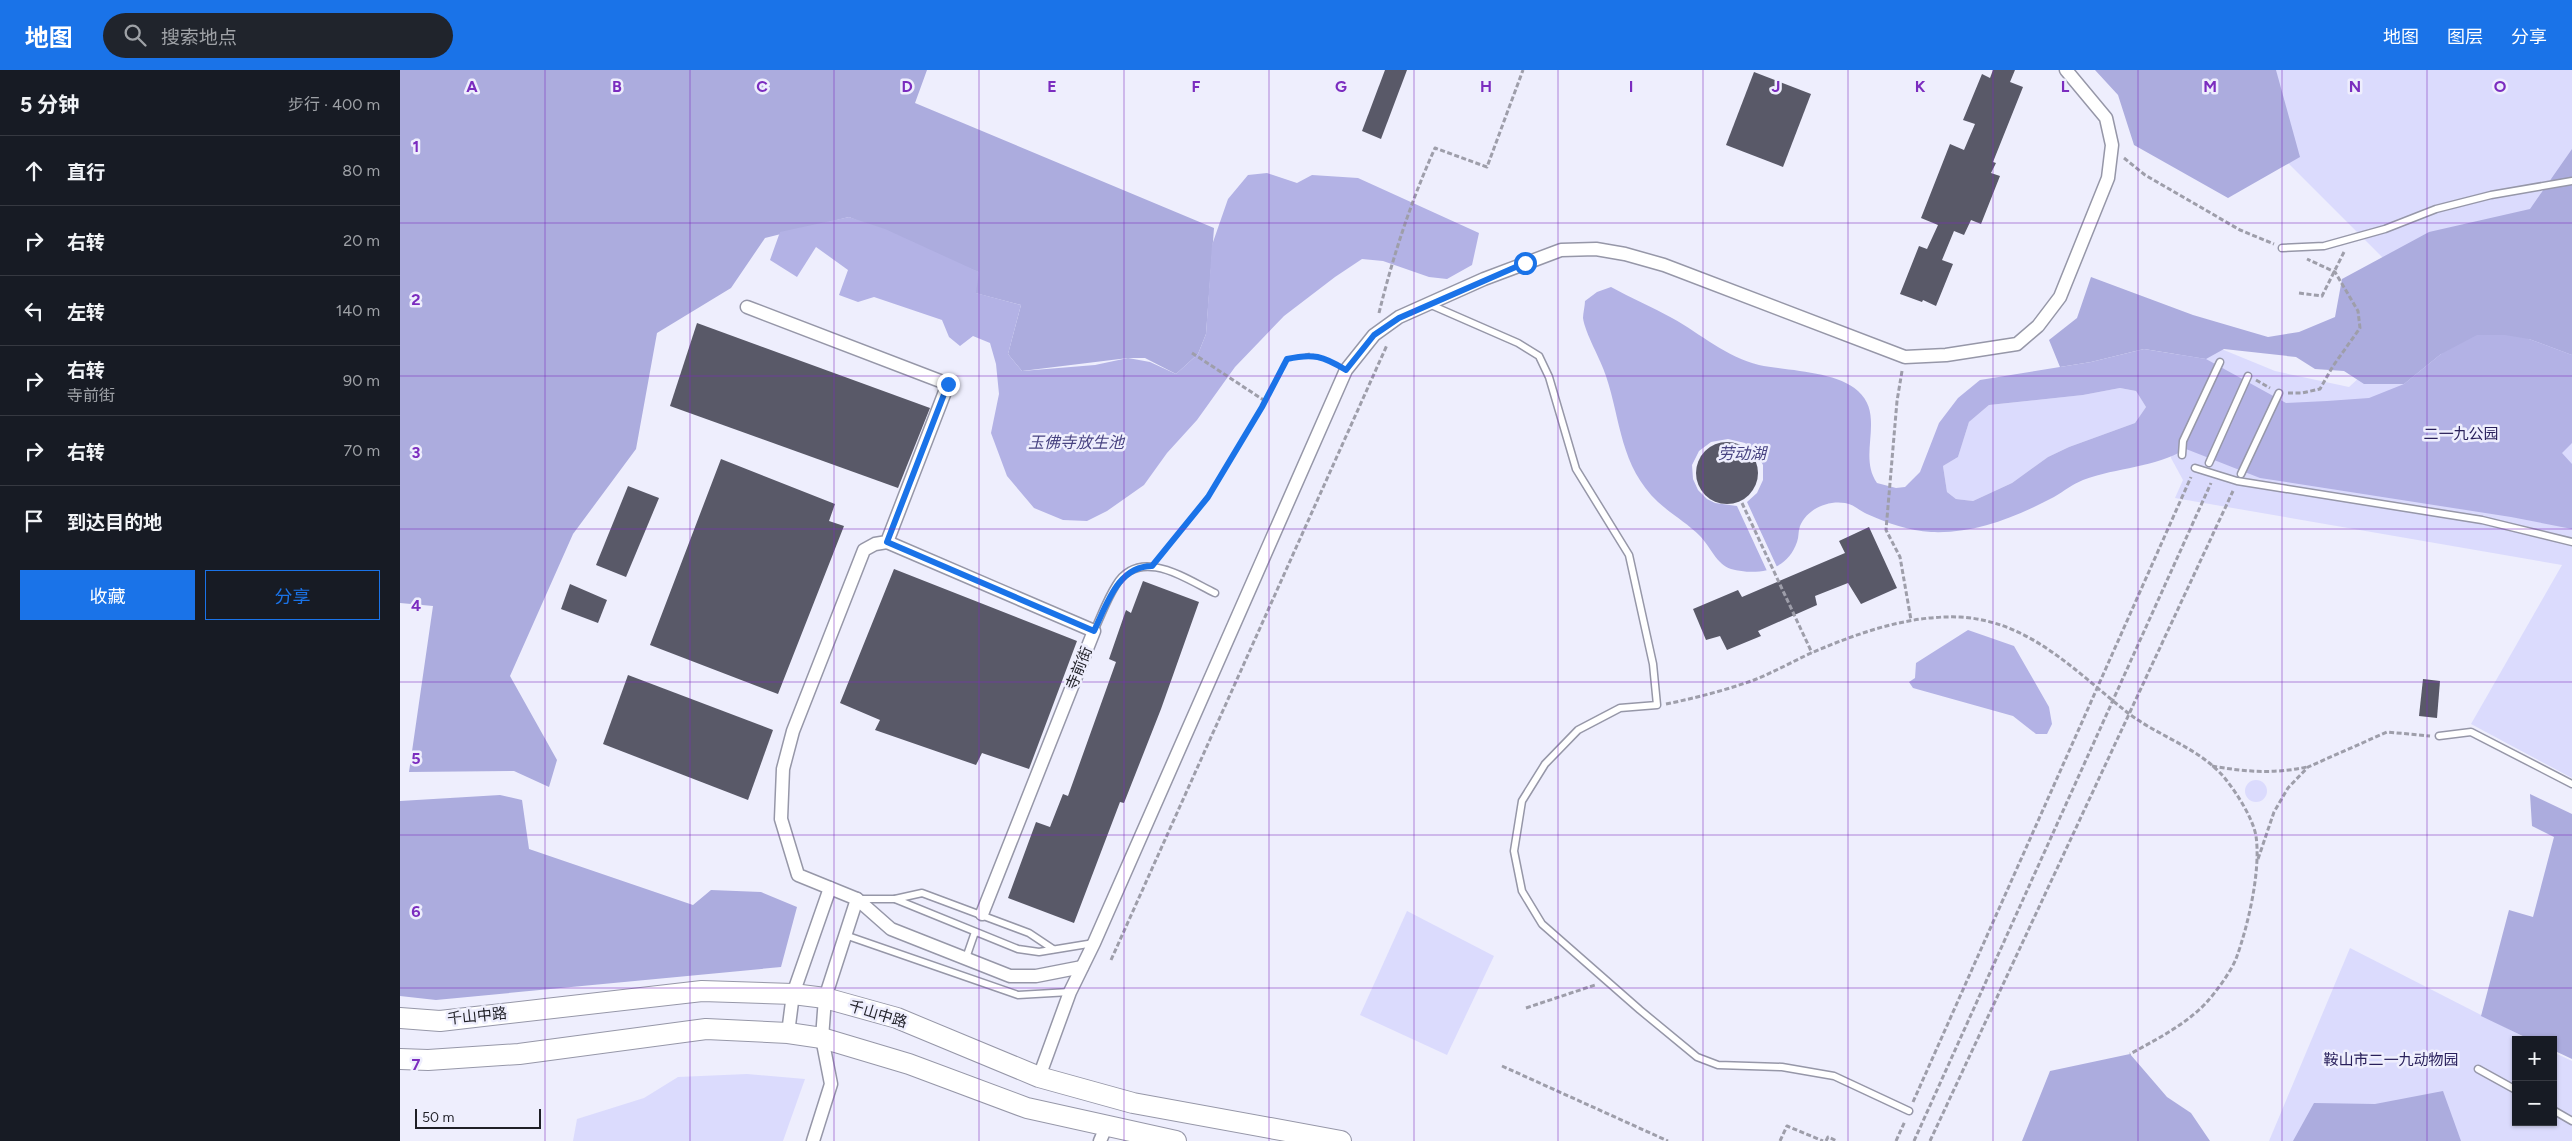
<!DOCTYPE html>
<html lang="zh">
<head>
<meta charset="utf-8">
<style>
  :root { --surface:#171b24; --page:#20242c; --text:#f1f3f6; --muted:#9ea1a6; --line:#363941; --accent:#1a73e8 }
  body { margin:0; font-family:Figtree,"Noto Sans SC",sans-serif; background:var(--page); color:var(--text) }
  .controls { position:absolute; right:15px; bottom:15px; display:grid; overflow:hidden; border-radius:0px; box-shadow:0 1px 4px #0004 }
  .controls button { width:45px; height:45px; display:grid; place-items:center; padding:0; border:0; border-bottom:1px solid var(--line); background:var(--surface); color:var(--text); font:25px sans-serif }
  .scale { position:absolute; left:15px; bottom:12px; width:126px; box-sizing:border-box; padding-left:5px; border:2px solid #1f1f26; border-top:0; font-size:14px; line-height:18px; white-space:nowrap; color:#1f1f26; -webkit-text-stroke:4px #eeeefd; paint-order:stroke }
  .stop { position:absolute; width:15px; height:15px; margin:-11px; border:4px solid #1a73e8; border-radius:50%; background:#fff }
  .stop.end { background:#1a73e8; border-color:#fff; box-shadow:0 1px 5px #0008 }
  .list { margin:0; padding:0; list-style:none }
  h2 { display:flex; justify-content:space-between; align-items:center; height:65px; margin:0; padding:0 20px; font-size:21px }
  h2 small { font-size:16px; font-weight:400; color:var(--muted) }
  .list li { display:grid; grid-template-columns:32px 1fr auto; gap:15px; align-items:center; box-sizing:border-box; height:70px; padding:0 20px; border-top:1px solid var(--line) }
  .list b { display:block; font-size:19px; white-space:nowrap }
  .list p { margin:0; font-size:16px; white-space:nowrap; color:var(--muted) }
  .list em { font-size:16px; font-style:normal; color:var(--muted) }
  .actions { display:flex; gap:10px; padding:15px 20px }
  .actions a { flex:1; padding:11px 0; border:1px solid var(--accent); border-radius:0px; text-align:center; font-size:18px; color:var(--accent) }
  .actions .main { background:var(--accent); color:#fff }
  .icon { flex:none; width:28px; height:28px; fill:none; stroke:currentColor; stroke-width:2; stroke-linecap:round; stroke-linejoin:round }
  .map { position:relative; flex:none; width:2172px; height:1071px; overflow:hidden }
  header { display:flex; align-items:center; gap:30px; box-sizing:border-box; height:70px; padding:0 25px; background:var(--accent); color:#fff }
  header strong { font-size:24px }
  nav { display:flex; gap:28px; margin-inline-start:auto; font-size:18px }
  .search { width:350px; height:45px; background:var(--page); display:flex; align-items:center; gap:12px; box-sizing:border-box; padding:0 18px; border-radius:28px; color:var(--muted); font-size:19px }
  main { display:flex }
  aside { flex:1; background:var(--surface) }
  .map>svg:first-child { display:block }
  .green { fill:#dbdbfd }
  .forest { fill:#acacde }
  .water { fill:#b3b2e5; fill-rule:evenodd }
  .pier { fill:#eeeefd }
  .building { fill:#595968 }
  .lines { fill:none; stroke-linecap:round; stroke-linejoin:round }
  .lane-casing { stroke:#9697a8; stroke-width:9 }
  .street-casing { stroke:#9697a8; stroke-width:15 }
  .primary-casing { stroke:#9697a8; stroke-width:22 }
  .path { stroke:#9e9eaa; stroke-width:3; stroke-dasharray:5 2.5; stroke-linecap:butt }
  .lane { stroke:#fff; stroke-width:6 }
  .street { stroke:#fff; stroke-width:12 }
  .primary { stroke:#fff; stroke-width:20 }
  .route { stroke:#1a73e8; stroke-width:6 }
  .grid { fill:none; stroke:#7b2cbf; stroke-width:1; stroke-opacity:0.55 }
  .labels { text-anchor:middle; stroke-width:5; stroke-linejoin:round; paint-order:stroke }
  .park-label { font-size:15px; fill:#29205b; stroke:#eeeefd }
  .street-label { font-size:15px; fill:#1f1f26; stroke:#eeeefd }
  .water-label { font-size:16px; font-style:italic; fill:#484381; stroke:#eeeefd }
  .grid-label { font-size:16px; text-anchor:middle; font-weight:bold; fill:#7b2cbf; stroke:#eeeefd; stroke-width:5; stroke-linejoin:round; paint-order:stroke }
</style>
</head>
<body>
<header>
<strong>地图</strong>
<div class="search"><svg class="icon" aria-label="search" viewBox="0 0 24 24"><circle cx="10" cy="10" r="6"/><path d="M15 15l6 6"/></svg>搜索地点</div>
<nav><a>地图</a><a>图层</a><a>分享</a></nav>
</header>
<main>
<aside>
<h2>5 分钟<small>步行 · 400 m</small></h2>
<ul class="list">
<li><svg class="icon" aria-label="ahead" viewBox="0 0 24 24"><path d="M12 20V5M6 11l6-6 6 6"/></svg><div><b>直行</b></div><em>80 m</em></li>
<li><svg class="icon" aria-label="right" viewBox="0 0 24 24"><path d="M7 20v-9h11M14 6l5 5-5 5"/></svg><div><b>右转</b></div><em>20 m</em></li>
<li><svg class="icon" aria-label="left" viewBox="0 0 24 24"><path d="M17 20v-9H6M10 6l-5 5 5 5"/></svg><div><b>左转</b></div><em>140 m</em></li>
<li><svg class="icon" aria-label="right" viewBox="0 0 24 24"><path d="M7 20v-9h11M14 6l5 5-5 5"/></svg><div><b>右转</b><p>寺前街</p></div><em>90 m</em></li>
<li><svg class="icon" aria-label="right" viewBox="0 0 24 24"><path d="M7 20v-9h11M14 6l5 5-5 5"/></svg><div><b>右转</b></div><em>70 m</em></li>
<li><svg class="icon" aria-label="arrive" viewBox="0 0 24 24"><path d="M6 21V4h12l-3 4 3 4H6"/></svg><div><b>到达目的地</b></div></li>
</ul>
<div class="actions"><a class="main">收藏</a><a>分享</a></div>
</aside>
<div class="map">
<svg width="2172" height="1071" viewBox="0 0 2172 1071">
  <rect width="100%" height="100%" fill="#eeeefd"/>
  <g class="green">
    <path d="M1795,0h377v708l-101,-54 91,-159 -387,-67 8,-18 -12,-22 9,-126 95,39 74,16 24,-22 31,-86z"/>
    <path d="M1720,318l16,3 10,16 -11,16 -66,24 -21,10 -36,26 -39,18 -17,-2 -9,-7 -4,-26 15,-9 11,-35 20,-17 94,-10z"/>
    <circle cx="1856" cy="721" r="11"/>
    <path d="M1007,841l87,45 -47,99 -87,-40z"/>
    <path d="M1950,878l180,92h-14v82h37v-70l19,9v80h-303z"/>
    <path d="M347,1004l58,5 -22,62h-210l4,-22 67,-21 34,-21z"/>
  </g>
  <g class="forest">
    <path d="M0,0h527l-12,33 299,125 -8,106 -8,20 -22,20 -31,-16h-17l-106,13 -14,-17 13,-49 -46,-12 3,-21 -129,-55 -84,21 -34,50 -74,45 -21,116 -63,85 -63,142 47,84 -8,27 -35,-16 -105,1 24,-166 -33,-3z"/>
    <path d="M1695,0h181l24,87 -72,41 -94,-53 -16,-50z"/>
    <path d="M2172,79v206l-43,-16 -88,15 -37,30h-40l-20,-13 -29,-2 -19,-12 -72,-8 -18,10 -62,-10 -53,13 -31,5 -11,-27 28,-22 14,-41 102,38 75,22 31,-5 36,-15 7,-38 87,-47 101,-23z"/>
    <path d="M2130,724l42,20v245l-19,-9v-10h-22l-50,-24 28,-106 24,7 21,-80 -22,-11z"/>
    <path d="M100,725l22,5 7,49 164,56 18,-15 50,2 36,15 -16,60 -345,33 -36,-4v-195z"/>
    <path d="M1730,984l37,43 24,16 19,28h-188l28,-70z"/>
    <path d="M2043,1021l18,50h-168l21,-38 61,1z"/>
  </g>
  <g class="water">
    <path d="M867,103l30,10 15,-8 46,3 121,55 -7,32 -25,14 -18,-2 -46,-16 -21,-2 -27,18 -51,39 -49,51 -38,53 -30,33 -23,32 -37,26 -20,10 -24,-1 -29,-12 -27,-32 -16,-43 8,-39 -3,-30 -6,-21 -17,-7 -13,10 -11,-9 -7,-17 -68,-23 -16,5 -19,-7 9,-25 -32,-23 -19,30 -27,-17 10,-28 69,-15 36,12 94,43 -3,21 45,12 -13,49 14,17 73,-6 33,-7 22,4 26,12 22,-20 8,-20 6,-89 16,-46 20,-24z"/>
    <path d="M1211,217c20,11 41,20 61,31 29,16 54,39 87,47 28,6 77,6 99,26 28,25 -1,64 19,92l19,5 9,-1 15,-15 19,-49 19,-25 22,-18 111,-18 53,-13 62,10 80,44 41,-2 42,-3 35,-14 37,-30 36,-19h28l24,4 43,16v88l-10,10 10,11v65l-61,-12 -251,-39 -74,-29c-32,19 -68,18 -103,31 -10,4 -19,11 -29,17 -38,20 -79,37 -123,35 -21,-1 -44,-9 -64,-18 -7,-3 -14,-10 -22,-11 -17,-3 -38,6 -45,23 -2,5 -1,11 -3,16 -10,29 -39,34 -66,27 -14,-4 -21,-23 -31,-33 -13,-13 -29,-22 -42,-34 -38,-36 -37,-81 -52,-126 -5,-16 -21,-43 -23,-58 0,-5 2,-12 2,-17l12,-9zM1720,318l16,3 10,16 -11,16 -66,24 -21,10 -36,26 -39,18 -17,-2 -9,-7 -4,-26 15,-9 11,-35 20,-17 94,-10z"/>
    <path d="M1568,560l46,16 35,61 3,17 -5,10h-11l-23,-18 -100,-28 -4,-6 6,-4 1,-15z"/>
  </g>
  <path class="pier" d="M1328,369l17,4 11,9 7,13v15l-6,13 -10,9 30,65 -10,4 -30,-65 -22,-3 -8,-4 -9,-9 -5,-11 -1,-14 7,-14 12,-9z"/>
  <g class="building">
    <path d="M985,0h22l-26,69 -19,-8z"/>
    <path d="M1593,0h22l-5,12 13,5 -30,75 3,1 -5,10 9,3 -19,48 -10,-4 -7,15 -10,-4 -12,29 11,4 -17,42 -13,-6 -1,2 -22,-8 19,-48 8,3 11,-24 -17,-7 29,-74 14,6 11,-26 -12,-4 19,-46 8,4z"/>
    <path d="M1354,2l57,22 -28,73 -57,-22z"/>
    <path d="M297,253l233,85 -32,80 -228,-82z"/>
    <circle cx="1327" cy="403" r="31"/>
    <path d="M321,389l114,45 -6,17 15,5 -66,168 -128,-49z"/>
    <path d="M228,416l31,12 -33,79 -30,-12z"/>
    <path d="M1469,457l28,61 -36,16 -13,-21 -33,13 2,9 -59,26 3,5 -34,14 -7,-14 -14,4 -13,-31 45,-19 4,7 103,-44 -6,-12z"/>
    <path d="M494,499l183,72 -48,128 -47,-16 -6,12 -101,-35 5,-10 -40,-17z"/>
    <path d="M743,511l56,21 -38,107 -37,94 -4,-1 -46,121 -66,-25 28,-76 14,5 13,-33 5,2 48,-134 -7,-3 17,-49 5,3z"/>
    <path d="M170,514l37,16 -9,23 -37,-14z"/>
    <path d="M228,605l145,55 -25,70 -145,-56z"/>
    <path d="M2023,609l17,2 -3,37 -18,-2z"/>
  </g>
  <g class="lines">
    <g class="lane-casing">
      <g id="lane">
        <path d="M1882,178l42,-2 61,-17 51,-20 55,-14 81,-14"/>
        <path d="M1031,235l87,38 21,13 10,21 27,92 53,86 24,109 4,41 -37,3 -42,22 -33,34 -23,37 -8,50 8,40 20,33 98,86 57,47 21,8 64,2 52,9 75,35"/>
        <path d="M1782,385l1,-14 37,-79"/>
        <path d="M1809,393l39,-87"/>
        <path d="M1795,398l42,13 245,39 90,22"/>
        <path d="M1841,404l38,-81"/>
        <path d="M694,561c7,-15 13,-32 22,-46 24,-39 70,-6 99,8"/>
        <path d="M2039,666l32,-4 101,52"/>
        <path d="M458,829h37l123,50 21,3 55,-9"/>
        <path d="M495,829l27,-6 107,40 24,16"/>
        <path d="M445,865l173,60 52,-3"/>
        <path d="M566,888l9,-26"/>
        <path d="M2078,999l38,21"/>
        <path d="M2153,1040l19,11"/>
      </g>
    </g>
    <g class="street-casing">
      <g id="street">
        <path d="M347,237l201,77 -61,158 -12,2 -11,6 -71,181 -10,38 -2,50 17,56 59,24 34,30 119,47h26l46,-9"/>
        <path d="M487,472l207,89 -112,283"/>
        <path d="M388,963l5,-39 37,-106"/>
        <path d="M639,1007l31,-85 24,-49 252,-573 28,-35 25,-18 85,-38 77,-29 35,-1 29,5 39,11 241,92 41,-2 71,-11 21,-18 22,-29 48,-119 4,-33 -6,-27 -40,-48"/>
        <path d="M413,1071l18,-57 -9,-46 3,-40 32,-99"/>
        <path d="M700,1071l6,-14"/>
      </g>
    </g>
    <g class="primary-casing">
      <g id="primary">
        <path d="M0,948l40,3 262,-30 91,3 32,4 72,20 142,59 94,26 208,38"/>
        <path d="M0,989l28,1 91,-6 187,-25 82,4 34,5 87,26 118,44 149,33"/>
      </g>
    </g>
    <g class="path">
      <path d="M1724,88l21,17 95,55 34,14"/>
      <path d="M1899,223l23,3 22,-44"/>
      <path d="M979,243c14,-57 32,-112 56,-165l52,19 36,-97"/>
      <path d="M792,283l73,48"/>
      <path d="M1502,301l-5,30 -11,129 14,27 11,63"/>
      <path d="M1856,310l14,8"/>
      <path d="M1888,323h14l18,-4 13,-23 27,-38 -2,-17 -23,-39 -28,-13"/>
      <path d="M1342,433l70,150"/>
      <path d="M759,487l49,-60 54,-90 25,-48 23,-5 24,9"/>
      <path d="M1266,634c30,-6 60,-14 88,-24 20,-8 38,-18 57,-27 47,-20 97,-38 149,-36 70,4 116,55 168,96 31,24 75,36 99,68 11,14 26,38 29,55 5,35 -8,90 -20,123 -6,14 -20,33 -30,44 -21,22 -49,36 -76,51"/>
      <path d="M1812,696c34,6 62,8 95,1"/>
      <path d="M1858,789l16,-47 14,-24 20,-21 79,-35 43,4"/>
      <path d="M711,890l276,-615"/>
      <path d="M1126,938l69,-23"/>
      <path d="M1102,996l166,75"/>
      <path d="M1513,1032l278,-625"/>
      <path d="M1380,1071l7,-15 36,15"/>
      <path d="M1426,1071l2,-4 9,4"/>
      <path d="M1496,1071l9,-20"/>
      <path d="M1514,1071l297,-658"/>
      <path d="M1530,1071l303,-650"/>
    </g>
    <use href="#lane" class="lane"/>
    <use href="#street" class="street"/>
    <use href="#primary" class="primary"/>
  </g>
  <g class="lines">
    <path class="route" d="M548,314l-61,158 207,89c13,-27 24,-65 58,-65l56,-69 54,-90 25,-48c26,-6 36,-3 59,11l28,-35 25,-17 126,-55"/>
  </g>
  <path class="grid" d="M145,0v1071M290,0v1071M434,0v1071M579,0v1071M724,0v1071M869,0v1071M1014,0v1071M1158,0v1071M1303,0v1071M1448,0v1071M1593,0v1071M1738,0v1071M1882,0v1071M2027,0v1071M0,153h2172M0,306h2172M0,459h2172M0,612h2172M0,765h2172M0,918h2172"/>
  <g class="labels">
    <g class="park-label">
      <text x="2061" y="369">二一九公园</text>
      <text x="1991" y="995">鞍山市二一九动物园</text>
    </g>
    <g class="street-label">
      <text transform="translate(679 598) rotate(-68)" y="5">寺前街</text>
      <text transform="translate(478 944) rotate(17)" y="5">千山中路</text>
      <text transform="translate(77 946) rotate(-6)" y="5">千山中路</text>
    </g>
    <g class="water-label">
      <text x="676" y="378">玉佛寺放生池</text>
      <text x="1342" y="389">劳动湖</text>
    </g>
  </g>
  <g class="grid-label">
    <text x="72" y="22">A</text>
    <text x="217" y="22">B</text>
    <text x="362" y="22">C</text>
    <text x="507" y="22">D</text>
    <text x="652" y="22">E</text>
    <text x="796" y="22">F</text>
    <text x="941" y="22">G</text>
    <text x="1086" y="22">H</text>
    <text x="1231" y="22">I</text>
    <text x="1376" y="22">J</text>
    <text x="1520" y="22">K</text>
    <text x="1665" y="22">L</text>
    <text x="1810" y="22">M</text>
    <text x="1955" y="22">N</text>
    <text x="2100" y="22">O</text>
    <text x="16" y="82">1</text>
    <text x="16" y="235">2</text>
    <text x="16" y="388">3</text>
    <text x="16" y="541">4</text>
    <text x="16" y="694">5</text>
    <text x="16" y="847">6</text>
    <text x="16" y="1000">7</text>
  </g>
</svg>
<div class="controls">
<button>+</button>
<button>−</button>
</div>
<div class="scale">50 m</div>
<div class="stop" style="left:1125px;top:193px"></div>
<div class="stop end" style="left:548px;top:314px"></div>
</div>
</main>
</body>
</html>
